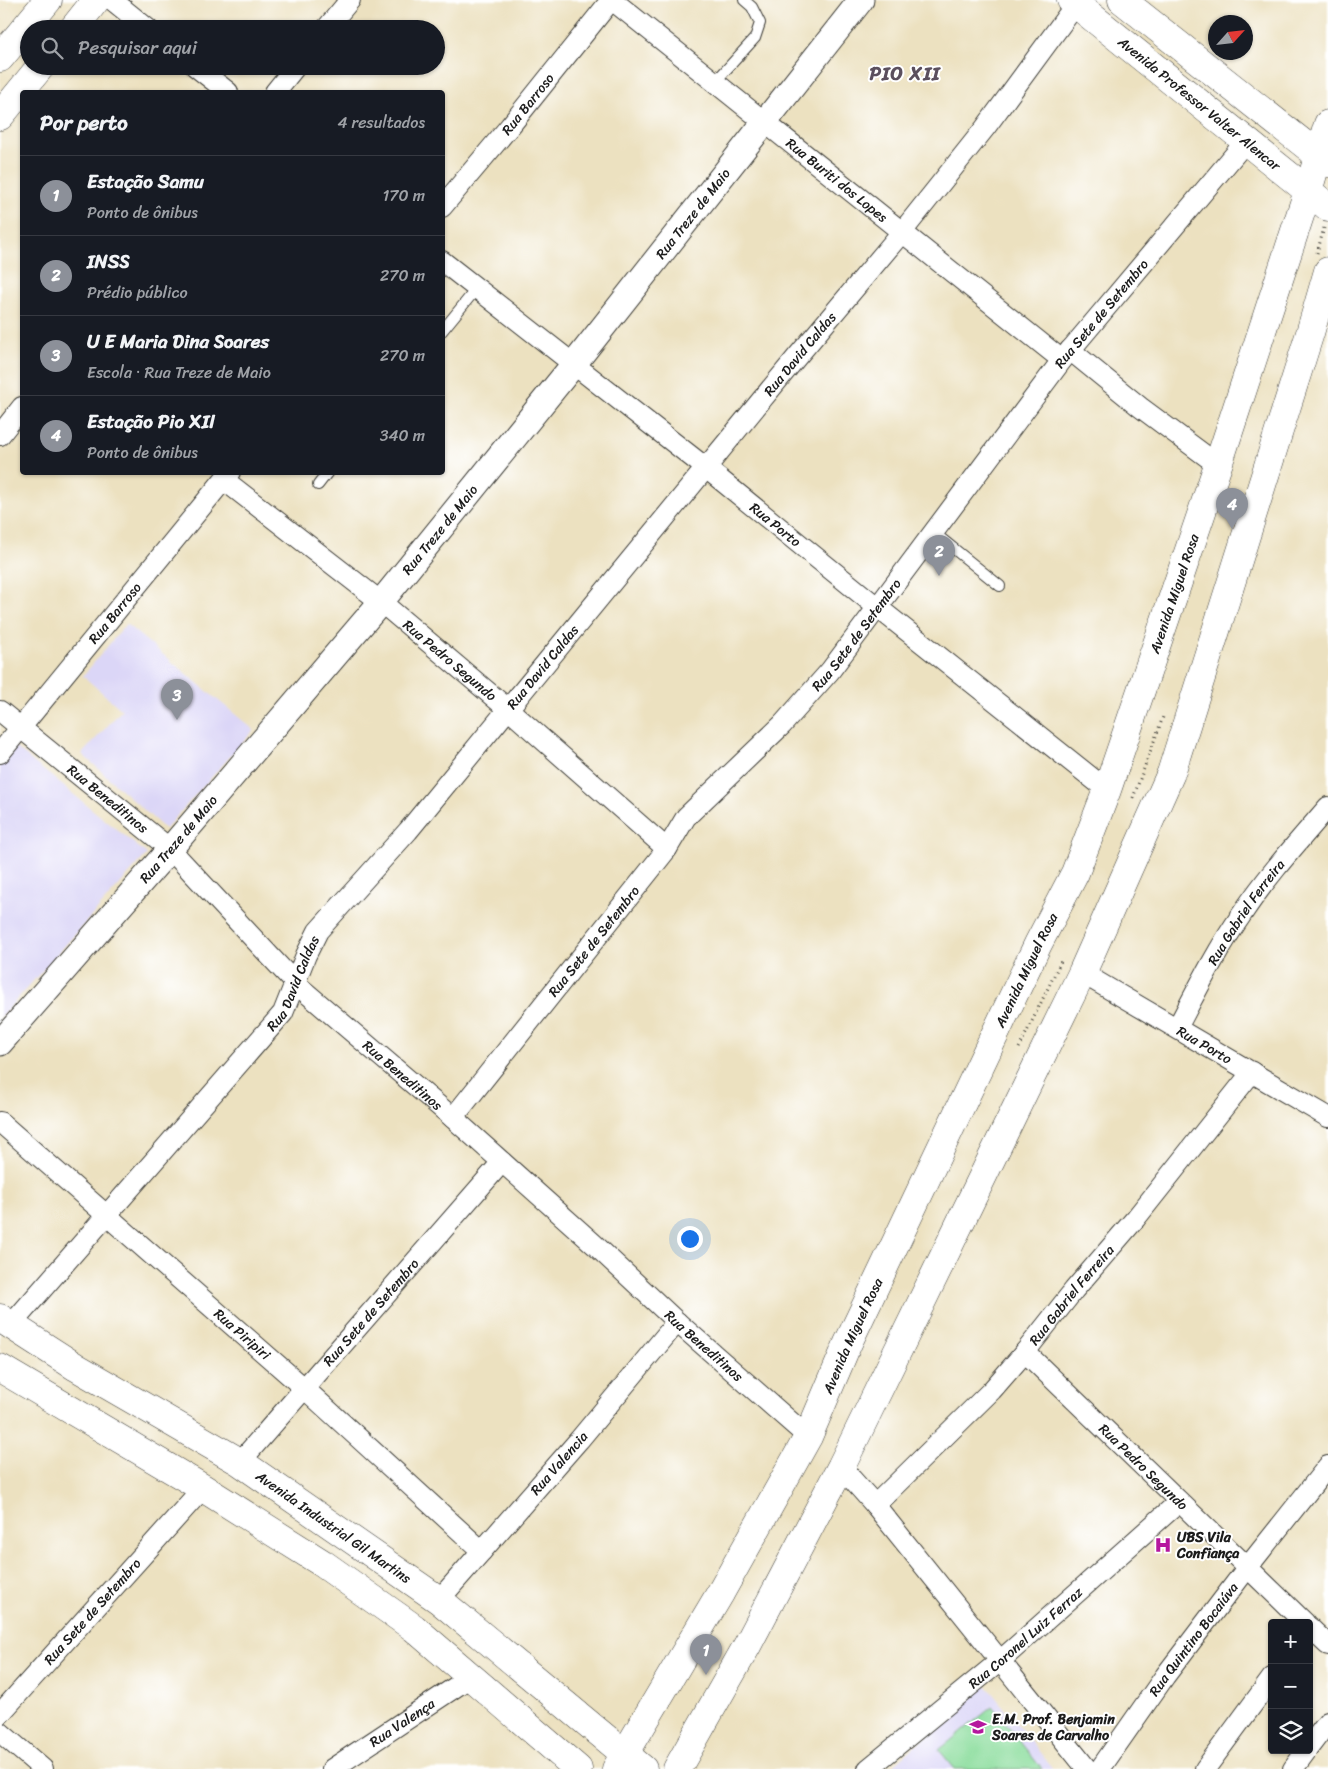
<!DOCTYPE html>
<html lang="pt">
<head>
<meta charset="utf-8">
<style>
  :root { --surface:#171b24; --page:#242831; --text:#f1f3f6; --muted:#9ea1a6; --line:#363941; --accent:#8c9099 }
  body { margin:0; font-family:Sriracha,sans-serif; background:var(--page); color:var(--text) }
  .controls { position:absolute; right:15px; bottom:15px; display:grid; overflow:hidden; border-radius:5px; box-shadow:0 1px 4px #0004 }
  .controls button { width:45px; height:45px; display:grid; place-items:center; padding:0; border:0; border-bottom:1px solid var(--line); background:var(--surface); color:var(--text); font:25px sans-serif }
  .compass { position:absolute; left:1208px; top:15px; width:45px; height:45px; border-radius:50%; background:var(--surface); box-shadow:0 1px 4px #0004; rotate:63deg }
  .you { position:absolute; left:689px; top:1238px; width:18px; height:18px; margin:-12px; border:4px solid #fff; border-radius:50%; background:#1a73e8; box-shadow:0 0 0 8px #1a73e833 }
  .badge { display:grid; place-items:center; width:32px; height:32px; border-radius:50%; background:var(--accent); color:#fff; font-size:16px; font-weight:700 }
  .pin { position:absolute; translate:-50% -41px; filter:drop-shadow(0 1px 2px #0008) }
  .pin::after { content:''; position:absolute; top:26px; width:18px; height:15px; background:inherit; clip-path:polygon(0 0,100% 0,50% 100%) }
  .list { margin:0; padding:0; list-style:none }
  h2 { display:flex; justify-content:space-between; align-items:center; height:65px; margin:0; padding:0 20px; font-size:21px }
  h2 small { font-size:16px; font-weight:400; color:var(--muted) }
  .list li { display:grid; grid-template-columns:32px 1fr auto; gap:15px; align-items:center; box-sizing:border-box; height:80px; padding:0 20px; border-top:1px solid var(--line) }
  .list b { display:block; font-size:19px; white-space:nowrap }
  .list p { margin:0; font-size:16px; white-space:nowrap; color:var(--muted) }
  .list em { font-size:16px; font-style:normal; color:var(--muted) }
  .icon { flex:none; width:28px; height:28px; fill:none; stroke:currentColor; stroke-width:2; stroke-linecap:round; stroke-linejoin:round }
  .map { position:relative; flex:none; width:1328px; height:1769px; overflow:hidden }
  .search { position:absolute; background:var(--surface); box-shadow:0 1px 4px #0004; left:20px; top:20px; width:425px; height:55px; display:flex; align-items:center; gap:12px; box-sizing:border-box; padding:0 18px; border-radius:28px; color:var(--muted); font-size:19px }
  .panel { position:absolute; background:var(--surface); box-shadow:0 1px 4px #0004; left:20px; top:90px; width:425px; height:385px; border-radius:5px }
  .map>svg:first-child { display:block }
  .built { fill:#dbd6f7 }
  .green { fill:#8bdd9d; stroke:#547c5c }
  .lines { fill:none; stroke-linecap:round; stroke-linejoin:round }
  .service-casing { stroke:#3b3a35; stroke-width:12 }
  .minor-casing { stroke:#3b3a35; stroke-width:22 }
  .tertiary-casing { stroke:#3b3a35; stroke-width:27 }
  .secondary-casing { stroke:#3b3a35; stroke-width:29 }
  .primary-casing { stroke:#3b3a35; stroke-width:29 }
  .path { stroke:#3b3a35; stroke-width:3; stroke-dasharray:1 4; stroke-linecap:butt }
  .service { stroke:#fff; stroke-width:10 }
  .minor { stroke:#fff; stroke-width:20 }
  .tertiary { stroke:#fff; stroke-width:25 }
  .secondary { stroke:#fff; stroke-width:28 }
  .primary { stroke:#fff; stroke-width:28 }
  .labels { text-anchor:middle; stroke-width:4; stroke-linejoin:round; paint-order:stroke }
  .street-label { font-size:14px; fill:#1c1c1c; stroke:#fff }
  .poi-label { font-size:14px; font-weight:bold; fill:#1c1c1c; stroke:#fff; text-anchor:start }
  .district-label { font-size:19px; font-weight:bold; letter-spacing:1px; fill:#5b4f5d; stroke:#fff }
</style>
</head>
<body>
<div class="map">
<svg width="1328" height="1769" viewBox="0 0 1328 1769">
  <rect width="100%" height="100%" fill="#fff"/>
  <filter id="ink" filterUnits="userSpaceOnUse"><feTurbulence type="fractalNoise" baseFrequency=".02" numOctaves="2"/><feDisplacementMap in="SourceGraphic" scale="10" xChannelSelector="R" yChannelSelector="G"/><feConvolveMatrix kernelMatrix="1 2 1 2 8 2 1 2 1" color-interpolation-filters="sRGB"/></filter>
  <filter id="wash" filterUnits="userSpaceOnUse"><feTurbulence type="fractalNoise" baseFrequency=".0096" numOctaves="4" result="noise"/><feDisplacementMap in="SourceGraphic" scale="20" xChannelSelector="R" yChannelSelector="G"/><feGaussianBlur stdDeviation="1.12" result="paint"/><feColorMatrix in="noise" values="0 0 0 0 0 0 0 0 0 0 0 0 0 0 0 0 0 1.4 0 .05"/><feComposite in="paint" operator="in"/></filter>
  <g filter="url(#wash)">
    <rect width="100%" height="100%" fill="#ece1c0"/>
    <g class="built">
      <path d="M126,624l128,106 -89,99 -83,-75 40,-44 -39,-34z"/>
      <path d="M15,747l132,107 -147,164v-254z"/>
      <path d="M986,1685l67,84h-164z"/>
    </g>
    <path class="green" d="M992,1707l50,62h-87l-16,-19z"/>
  </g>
  <g filter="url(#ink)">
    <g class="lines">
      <g class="service-casing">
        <g id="service">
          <path d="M715,82l40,-44 5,-15 -8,-16 -8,-7"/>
          <path d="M442,331l35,-43"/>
          <path d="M318,485l10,-13"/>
          <path d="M933,532l67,54"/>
        </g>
      </g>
      <g class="minor-casing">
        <g id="minor">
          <path d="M112,0l36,29"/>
          <path id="s1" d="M612,0l450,360"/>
          <path d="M326,29l24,-29"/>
          <path d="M195,66l33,26"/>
          <path d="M275,92l21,-26"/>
          <path id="s2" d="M442,207l68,-81 101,-126"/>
          <path id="s3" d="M442,261l264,207 171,139 230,183"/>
          <path d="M1070,350l70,57 78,58"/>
          <path d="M0,435l22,-28"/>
          <path id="s4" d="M224,480l157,122 127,107 159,140"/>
          <path id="s5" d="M0,711l170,138 126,135 157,134 142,127 82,77 131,115"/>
          <path id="s6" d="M0,753l230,-281"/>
          <path id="s7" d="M1082,973l246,144"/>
          <path id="s8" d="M1177,1028c20,-38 40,-78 65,-114 25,-38 56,-72 86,-107"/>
          <path id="s9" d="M453,1118l214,-269 19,-32 96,-92 48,-54 232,-311 185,-220"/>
          <path id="s10" d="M0,1122l304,266 178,163"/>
          <path id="s11" d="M11,1325l272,-312 23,-58 12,-24 90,-100 388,-473 106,-126 83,-104 91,-124"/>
          <path id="s12" d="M1025,1352l280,271"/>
          <path id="s13" d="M240,1462l262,-300"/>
          <path d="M841,1467l34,38 212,264"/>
          <path id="s14" d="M875,1505l117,-115 33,-38 49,-62 62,-72 116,-146"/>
          <path id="s15" d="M439,1600l140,-160 98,-118"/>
          <path d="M1309,1627l19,18"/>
          <path id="s16" d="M0,1714l203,-226"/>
          <path d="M0,1732l43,37"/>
          <path d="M1309,1747l19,-25"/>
          <path id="s17" d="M332,1769l140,-93"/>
          <path id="s18" d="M868,1769l132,-108 179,-159"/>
          <path id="s19" d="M1100,1769l65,-93 82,-108 81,-102"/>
          <path d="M1205,1769l67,-91"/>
          <path d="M1293,1769l14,-19"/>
        </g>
      </g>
      <g class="tertiary-casing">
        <g id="tertiary">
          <path id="s20" d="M0,1043l170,-194 211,-247 193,-238 287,-364"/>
        </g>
      </g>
      <g class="secondary-casing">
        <g id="secondary">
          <path id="s21" d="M1071,0l257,207"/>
          <path d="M1122,0l206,163"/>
        </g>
      </g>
      <g class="primary-casing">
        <g id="primary">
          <path d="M73,29l23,-29"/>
          <path d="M0,58l48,-58"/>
          <path d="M0,116l41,-50"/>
          <path id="s22" d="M0,1318l76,49 164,95 199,138 204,169"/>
          <path d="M0,1368l203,120 119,75 92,65 164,141"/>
          <path id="s23" d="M616,1769l105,-177 87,-155 40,-94 190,-399 37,-71 32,-83 111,-325 90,-274 20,-67"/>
          <path d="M677,1769l71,-125 93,-177 241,-494 89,-200 139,-440 18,-62"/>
        </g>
      </g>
      <g class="path">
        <path d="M1317,253l7,-25"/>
        <path d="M1133,798l30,-81"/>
        <path d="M1019,1048l43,-89"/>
      </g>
      <use href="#service" class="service"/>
      <use href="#minor" class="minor"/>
      <use href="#tertiary" class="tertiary"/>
      <use href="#secondary" class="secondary"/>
      <use href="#primary" class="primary"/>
    </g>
  </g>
  <defs>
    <g id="hospital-bare" transform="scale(1.35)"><path d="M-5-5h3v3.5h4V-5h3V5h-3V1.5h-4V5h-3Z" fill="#b5179e" stroke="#fff" stroke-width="2.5" paint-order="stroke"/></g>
    <g id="school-bare" transform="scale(1.35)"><path d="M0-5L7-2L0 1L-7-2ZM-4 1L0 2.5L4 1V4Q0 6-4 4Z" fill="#b5179e" stroke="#fff" stroke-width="2.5" paint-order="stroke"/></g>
  </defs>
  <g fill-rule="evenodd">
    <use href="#hospital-bare" x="1163" y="1545"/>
    <use href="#school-bare" x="978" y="1727"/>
  </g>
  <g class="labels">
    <g class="street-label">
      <text dy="5" stroke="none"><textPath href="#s21" startOffset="165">Avenida Professor Valter Alencar</textPath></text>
      <text dy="5" stroke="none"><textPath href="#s2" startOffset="134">Rua Barroso</textPath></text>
      <text dy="5" stroke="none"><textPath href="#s1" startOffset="288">Rua Buriti dos Lopes</textPath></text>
      <text dy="5" stroke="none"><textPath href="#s20" startOffset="1081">Rua Treze de Maio</textPath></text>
      <text dy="5" stroke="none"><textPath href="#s9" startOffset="1035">Rua Sete de Setembro</textPath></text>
      <text dy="5" stroke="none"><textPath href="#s11" startOffset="1255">Rua David Caldas</textPath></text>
      <text dy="5" stroke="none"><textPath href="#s3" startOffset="425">Rua Porto</textPath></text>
      <text dy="5" stroke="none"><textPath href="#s20" startOffset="676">Rua Treze de Maio</textPath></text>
      <text dy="5" stroke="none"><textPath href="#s23" startOffset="1304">Avenida Miguel Rosa</textPath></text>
      <text dy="5" stroke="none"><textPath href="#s6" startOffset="181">Rua Barroso</textPath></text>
      <text dy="5" stroke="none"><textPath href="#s9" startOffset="631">Rua Sete de Setembro</textPath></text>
      <text dy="5" stroke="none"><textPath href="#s4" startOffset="289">Rua Pedro Segundo</textPath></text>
      <text dy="5" stroke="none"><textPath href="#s11" startOffset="850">Rua David Caldas</textPath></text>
      <text dy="5" stroke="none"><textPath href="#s5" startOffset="139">Rua Beneditinos</textPath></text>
      <text dy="5" stroke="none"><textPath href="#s20" startOffset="271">Rua Treze de Maio</textPath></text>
      <text dy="5" stroke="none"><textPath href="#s8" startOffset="135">Rua Gabriel Ferreira</textPath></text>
      <text dy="5" stroke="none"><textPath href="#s9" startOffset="226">Rua Sete de Setembro</textPath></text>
      <text dy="5" stroke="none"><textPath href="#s23" startOffset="899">Avenida Miguel Rosa</textPath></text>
      <text dy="5" stroke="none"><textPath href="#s11" startOffset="445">Rua David Caldas</textPath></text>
      <text dy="5" stroke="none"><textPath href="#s7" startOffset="142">Rua Porto</textPath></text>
      <text dy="5" stroke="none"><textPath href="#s5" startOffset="544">Rua Beneditinos</textPath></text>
      <text dy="5" stroke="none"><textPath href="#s14" startOffset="288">Rua Gabriel Ferreira</textPath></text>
      <text dy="5" stroke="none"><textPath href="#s13" startOffset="199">Rua Sete de Setembro</textPath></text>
      <text dy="5" stroke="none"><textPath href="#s10" startOffset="322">Rua Piripiri</textPath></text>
      <text dy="5" stroke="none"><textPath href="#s23" startOffset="494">Avenida Miguel Rosa</textPath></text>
      <text dy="5" stroke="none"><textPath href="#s5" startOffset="949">Rua Beneditinos</textPath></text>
      <text dy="5" stroke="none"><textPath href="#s15" startOffset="182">Rua Valencia</textPath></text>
      <text dy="5" stroke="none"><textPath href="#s12" startOffset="165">Rua Pedro Segundo</textPath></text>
      <text dy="5" stroke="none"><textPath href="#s22" startOffset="394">Avenida Industrial Gil Martins</textPath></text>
      <text dy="5" stroke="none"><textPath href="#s16" startOffset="138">Rua Sete de Setembro</textPath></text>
      <text dy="5" stroke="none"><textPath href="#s18" startOffset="205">Rua Coronel Luiz Ferraz</textPath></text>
      <text dy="5" stroke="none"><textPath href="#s19" startOffset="160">Rua Quintino Bocaiúva</textPath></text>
      <text dy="5" stroke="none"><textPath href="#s17" startOffset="84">Rua Valença</textPath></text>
    </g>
    <g class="poi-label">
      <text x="1177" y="1542">UBS Vila<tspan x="1177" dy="16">Confiança</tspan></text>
      <text x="992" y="1724">E.M. Prof. Benjamin<tspan x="992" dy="16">Soares de Carvalho</tspan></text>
    </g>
    <g class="district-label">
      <text x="905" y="80">PIO XII</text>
    </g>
  </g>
</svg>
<div class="controls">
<button>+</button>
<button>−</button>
<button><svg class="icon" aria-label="layers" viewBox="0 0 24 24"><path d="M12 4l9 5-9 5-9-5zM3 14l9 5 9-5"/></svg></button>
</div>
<svg class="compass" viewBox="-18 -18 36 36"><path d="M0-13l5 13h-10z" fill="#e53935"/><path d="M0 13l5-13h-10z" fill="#9ea1a6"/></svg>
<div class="you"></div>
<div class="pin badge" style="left:706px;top:1675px">1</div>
<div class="pin badge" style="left:939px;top:576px">2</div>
<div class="pin badge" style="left:177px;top:720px">3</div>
<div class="pin badge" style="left:1232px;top:529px">4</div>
<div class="search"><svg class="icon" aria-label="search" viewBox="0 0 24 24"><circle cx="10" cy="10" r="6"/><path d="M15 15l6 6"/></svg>Pesquisar aqui</div>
<section class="panel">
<h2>Por perto<small>4 resultados</small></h2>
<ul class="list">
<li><span class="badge">1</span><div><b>Estação Samu</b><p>Ponto de ônibus</p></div><em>170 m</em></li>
<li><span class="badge">2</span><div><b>INSS</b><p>Prédio público</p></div><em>270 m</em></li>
<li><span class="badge">3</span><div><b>U E Maria Dina Soares</b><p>Escola · Rua Treze de Maio</p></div><em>270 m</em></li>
<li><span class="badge">4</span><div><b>Estação Pio XII</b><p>Ponto de ônibus</p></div><em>340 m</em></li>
</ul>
</section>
</div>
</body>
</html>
